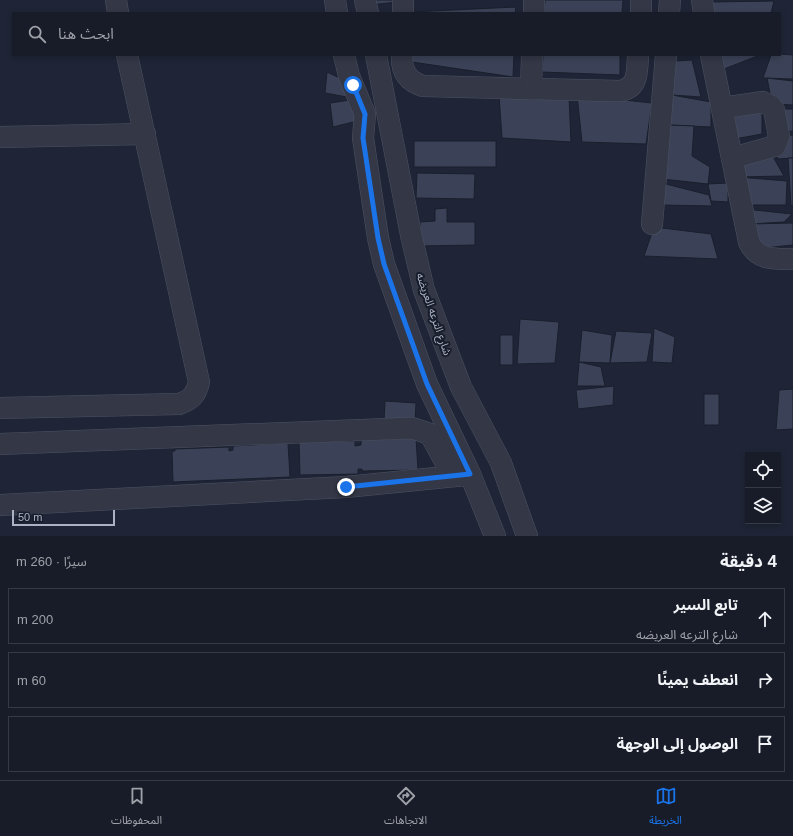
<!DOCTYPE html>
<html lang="ar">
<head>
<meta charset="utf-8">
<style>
  :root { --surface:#171c28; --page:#202530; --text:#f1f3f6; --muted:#9ea1a8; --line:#363a45; --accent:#1a73e8 }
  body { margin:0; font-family:Helvetica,"Noto Sans Arabic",sans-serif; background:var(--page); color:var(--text); direction:rtl }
  .controls { position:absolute; right:12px; bottom:12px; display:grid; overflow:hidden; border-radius:0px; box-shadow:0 2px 6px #0003 }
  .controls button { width:36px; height:36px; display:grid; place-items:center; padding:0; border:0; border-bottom:1px solid var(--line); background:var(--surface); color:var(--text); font:20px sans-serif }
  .scale { position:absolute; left:12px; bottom:10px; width:103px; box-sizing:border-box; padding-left:4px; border:2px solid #acb1c4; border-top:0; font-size:11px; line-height:14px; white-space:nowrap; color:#acb1c4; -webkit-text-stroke:3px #181d2b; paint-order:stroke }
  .stop { position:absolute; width:12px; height:12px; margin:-9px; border:3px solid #1a73e8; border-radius:50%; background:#fff }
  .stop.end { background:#1a73e8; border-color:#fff; box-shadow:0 1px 4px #0008 }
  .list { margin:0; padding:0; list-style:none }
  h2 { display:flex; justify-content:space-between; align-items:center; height:52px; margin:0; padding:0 16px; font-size:17px }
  h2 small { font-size:13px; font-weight:400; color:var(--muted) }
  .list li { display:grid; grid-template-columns:26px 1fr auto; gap:12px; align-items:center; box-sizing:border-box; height:56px; margin:0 8px 8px; padding:0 8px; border:1px solid var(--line); border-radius:0px }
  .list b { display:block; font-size:15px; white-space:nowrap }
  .list p { margin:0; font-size:13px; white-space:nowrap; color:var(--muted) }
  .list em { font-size:13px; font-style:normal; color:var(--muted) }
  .icon { flex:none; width:22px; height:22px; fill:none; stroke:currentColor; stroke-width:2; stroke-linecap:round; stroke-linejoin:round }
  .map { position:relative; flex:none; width:793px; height:536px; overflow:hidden; direction:ltr }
  .search { position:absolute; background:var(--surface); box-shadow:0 2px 6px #0003; left:12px; right:12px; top:12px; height:44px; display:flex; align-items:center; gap:10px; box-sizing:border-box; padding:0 14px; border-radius:0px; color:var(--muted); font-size:15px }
  .sheet { height:244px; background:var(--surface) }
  nav { display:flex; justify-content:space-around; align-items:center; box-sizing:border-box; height:56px; border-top:1px solid var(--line); background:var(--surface); font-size:11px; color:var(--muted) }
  nav a { display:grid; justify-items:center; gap:2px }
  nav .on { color:var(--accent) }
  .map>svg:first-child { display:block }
  .building { fill:#3b4257; stroke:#1a1f2d }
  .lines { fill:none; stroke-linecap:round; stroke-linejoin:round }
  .minor-casing { stroke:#4d5262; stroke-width:22 }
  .minor { stroke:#333746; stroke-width:21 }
  .route { stroke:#1a73e8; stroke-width:5 }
  .labels { text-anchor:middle; stroke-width:4; stroke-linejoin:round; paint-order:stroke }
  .street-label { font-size:11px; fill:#acb1c4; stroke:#181d2b }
</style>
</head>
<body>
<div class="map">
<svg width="793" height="536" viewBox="0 0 793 536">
  <rect width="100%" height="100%" fill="#1f2536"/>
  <g class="building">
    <path d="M369,0h29v2l-29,3z"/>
    <path d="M545,0h78l-1,13h-78z"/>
    <path d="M774,1l-3,12h-60l-1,-11z"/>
    <path d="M516,7l-1,6h-104v-1z"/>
    <path d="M780,54l13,1v24l-30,-1 8,-23z"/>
    <path d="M412,55h102l-1,22 -101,-15z"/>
    <path d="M543,55h77v20l-78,-3z"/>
    <path d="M721,55h39l-36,14z"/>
    <path d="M692,60l9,37 -29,-2 3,-34z"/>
    <path d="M327,72l21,10 -1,15 -22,-4z"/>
    <path d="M767,78l26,3v24l-21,-1z"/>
    <path d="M499,95l70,2 2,45 -69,-4z"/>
    <path d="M577,95l75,8 -6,41 -64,-2z"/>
    <path d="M672,95l39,7v25l-42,-2z"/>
    <path d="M350,100l11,20 -28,7 -3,-24z"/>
    <path d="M779,109h14v22l-10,1z"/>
    <path d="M731,111l31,2v21l-27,5z"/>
    <path d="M669,125l25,1 -2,30 18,11 -2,17 -46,-5z"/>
    <path d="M793,135v23l-16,1 5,-23z"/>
    <rect x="414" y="141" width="82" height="26"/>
    <path d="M772,155l12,21 -46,1 -2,-18z"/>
    <path d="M788,158h5v48h-2z"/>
    <path d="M417,173l58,1 -1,25 -58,-1z"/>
    <path d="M738,177l49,4 -1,24h-43z"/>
    <path d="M662,183l47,12 3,11 -49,-1z"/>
    <path d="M728,183v19l-17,-1 -3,-17z"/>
    <path d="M447,208v14h28v23l-55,1v-24l15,-1v-12z"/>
    <path d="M745,209l47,5 -8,8 -34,2z"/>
    <path d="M793,223v22l-38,4 -5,-25z"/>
    <path d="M654,227l57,7 7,25 -74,-3z"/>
    <path d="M520,319l39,3 -4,41 -38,1z"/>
    <path d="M654,328l21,9 -3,26 -20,-1z"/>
    <path d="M582,330l30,5 -2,28 -31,-1z"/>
    <path d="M616,331l36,2 -5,29 -37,1z"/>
    <rect x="500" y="335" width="13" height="30"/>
    <path d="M579,362l22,5 4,19h-28z"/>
    <path d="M614,386l-1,19 -35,4 -2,-19z"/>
    <path d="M793,389v40l-17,1 3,-40z"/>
    <rect x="704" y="394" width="15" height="31"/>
    <path d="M385,401l31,2 -1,20 -31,-1z"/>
    <path d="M416,438l2,32 -56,1v-2h-4v5l-58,1 -1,-33 56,-1v5l6,-1v-5z"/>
    <path d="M288,443l2,34 -117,5 -1,-31h3v-2l54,-2v4l4,-1v-4z"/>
  </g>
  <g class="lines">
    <g class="minor-casing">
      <g id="minor">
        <path d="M116,0l2,13"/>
        <path d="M335,0l2,13"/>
        <path d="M365,0l3,13"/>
        <path d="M702,0l2,13"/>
        <path d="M403,13v-13"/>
        <path d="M534,13v-13"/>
        <path d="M641,13v-13"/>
        <path d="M669,13l1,-13"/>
        <path d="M344,55l5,21 16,38 -2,24 15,100 6,26 43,120 43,90 25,62"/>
        <path d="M376,55l35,180 13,55 37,97 40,76 26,73"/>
        <path d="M402,55c-1,16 6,26 21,31l197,5c19,-3 17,-21 18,-36"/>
        <path d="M711,55l38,187c9,19 26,17 44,17"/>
        <path d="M531,89l1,-34"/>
        <path d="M722,108l41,-6 8,4 3,4 5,26 -4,10 -43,12"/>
        <path d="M0,137l145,-3"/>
        <path d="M652,224l14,-169"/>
        <path d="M0,408l179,-4c12,-4 17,-9 20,-22l-72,-327"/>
        <path d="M0,444l412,-16 18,6 23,42"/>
        <path d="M0,505l346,-18 120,-12"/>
      </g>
    </g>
    <use href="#minor" class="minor"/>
  </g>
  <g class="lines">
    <path class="route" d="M346,487l124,-13 -43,-90 -43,-120 -6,-26 -15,-100 2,-24 -12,-29"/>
  </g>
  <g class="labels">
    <g class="street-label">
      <text transform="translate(434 314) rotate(71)" y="4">شارع الترعه العريضه</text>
    </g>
  </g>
</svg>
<div class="controls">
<button><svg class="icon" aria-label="locate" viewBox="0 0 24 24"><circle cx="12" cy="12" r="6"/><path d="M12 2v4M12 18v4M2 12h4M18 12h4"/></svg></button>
<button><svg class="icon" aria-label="layers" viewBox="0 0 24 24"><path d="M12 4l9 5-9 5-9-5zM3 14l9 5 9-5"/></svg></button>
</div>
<div class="scale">50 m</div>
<div class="stop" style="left:353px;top:85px"></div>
<div class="stop end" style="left:346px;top:487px"></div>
<div class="search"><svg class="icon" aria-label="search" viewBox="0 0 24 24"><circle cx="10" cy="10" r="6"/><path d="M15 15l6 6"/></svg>ابحث هنا</div>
</div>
<section class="sheet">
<h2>4 دقيقة<small>سيرًا · 260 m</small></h2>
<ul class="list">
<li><svg class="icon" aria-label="ahead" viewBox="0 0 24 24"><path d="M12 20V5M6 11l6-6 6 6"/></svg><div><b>تابع السير</b><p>شارع الترعه العريضه</p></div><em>200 m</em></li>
<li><svg class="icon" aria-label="right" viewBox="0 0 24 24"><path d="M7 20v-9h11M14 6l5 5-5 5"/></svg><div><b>انعطف يمينًا</b></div><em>60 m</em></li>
<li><svg class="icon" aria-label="arrive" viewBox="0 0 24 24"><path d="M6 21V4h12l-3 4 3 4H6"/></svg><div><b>الوصول إلى الوجهة</b></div></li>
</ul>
</section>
<nav>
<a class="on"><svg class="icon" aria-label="map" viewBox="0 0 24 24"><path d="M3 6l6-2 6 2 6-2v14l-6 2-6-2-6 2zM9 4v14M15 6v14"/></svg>الخريطة</a>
<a><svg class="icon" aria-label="directions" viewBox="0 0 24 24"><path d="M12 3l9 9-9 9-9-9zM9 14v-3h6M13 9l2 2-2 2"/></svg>الاتجاهات</a>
<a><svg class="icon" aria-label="saved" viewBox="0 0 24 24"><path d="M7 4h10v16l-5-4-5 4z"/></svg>المحفوظات</a>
</nav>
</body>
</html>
